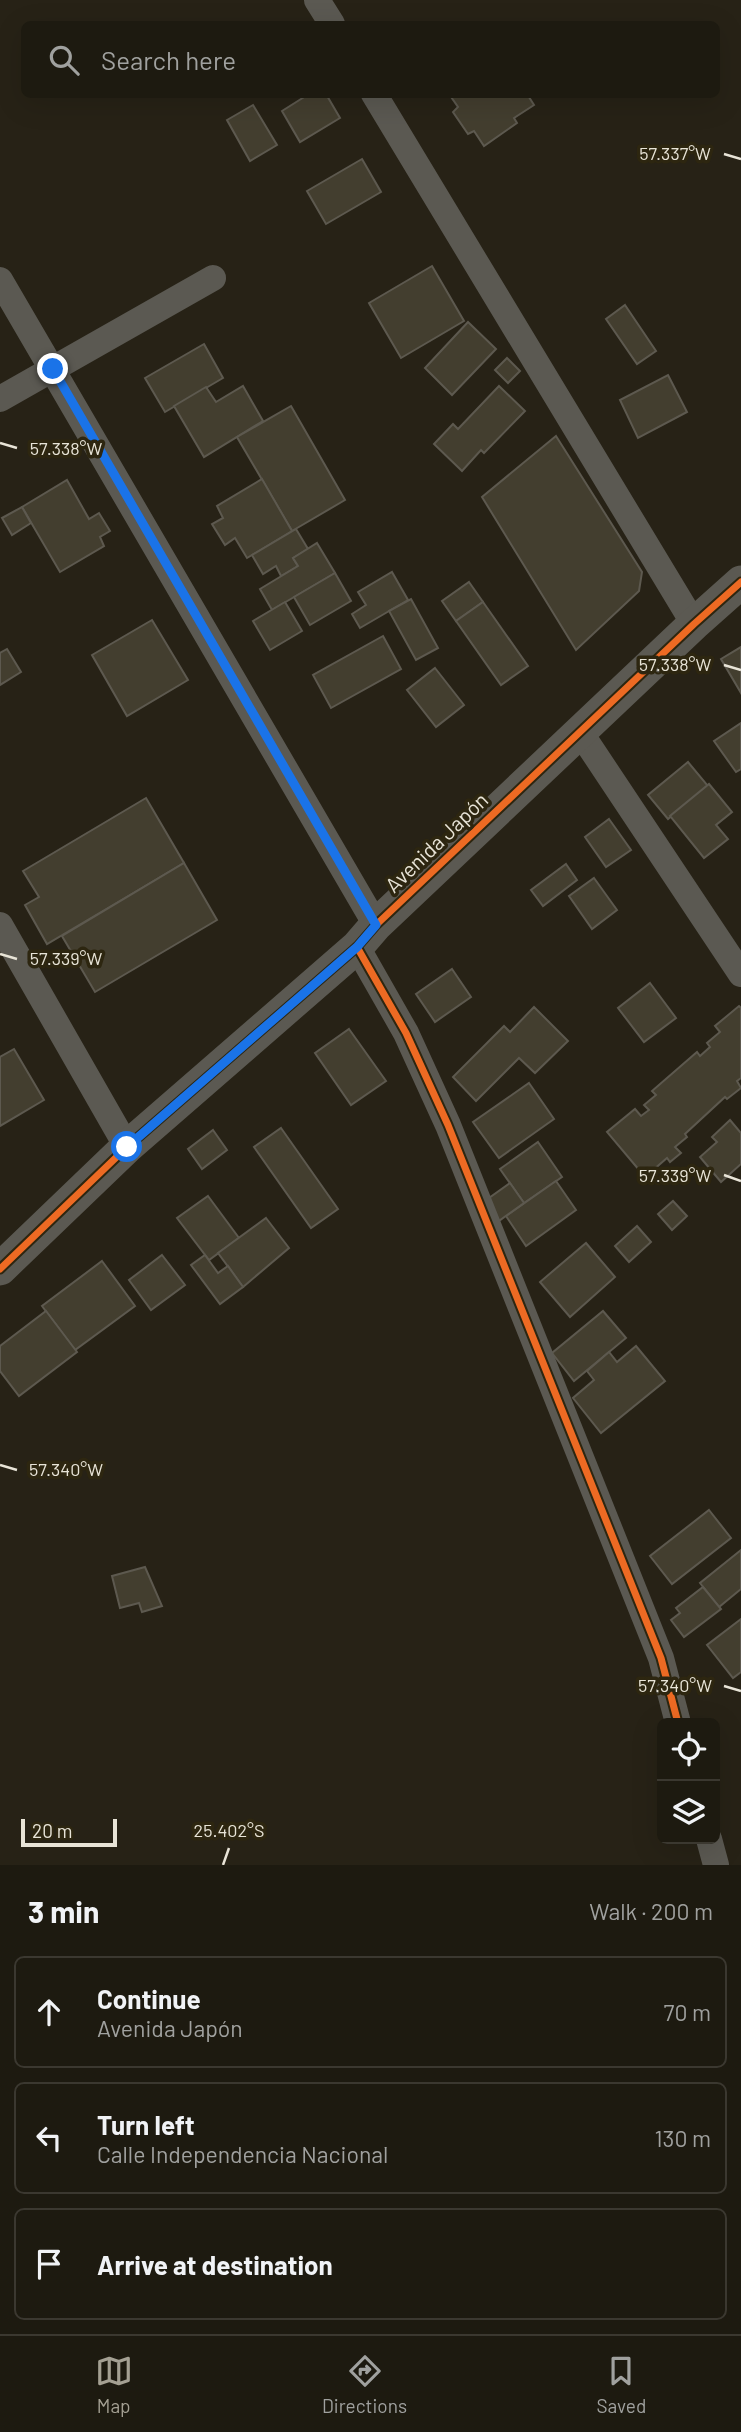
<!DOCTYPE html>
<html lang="en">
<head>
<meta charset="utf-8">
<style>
  :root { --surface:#1d1a10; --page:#252319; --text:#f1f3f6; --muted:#a0a19f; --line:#3b3830; --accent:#a4a093 }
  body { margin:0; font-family:Barlow,sans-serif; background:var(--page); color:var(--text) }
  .controls { position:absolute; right:21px; bottom:21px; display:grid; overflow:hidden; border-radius:10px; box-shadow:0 7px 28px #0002 }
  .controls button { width:63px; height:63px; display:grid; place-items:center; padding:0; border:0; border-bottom:2px solid var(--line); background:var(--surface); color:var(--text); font:35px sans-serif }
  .scale { position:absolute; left:21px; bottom:18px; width:96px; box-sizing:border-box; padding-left:7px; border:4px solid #e8e4d7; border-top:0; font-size:19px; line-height:24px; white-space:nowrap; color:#e8e4d7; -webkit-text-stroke:5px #2d2610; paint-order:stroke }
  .stop { position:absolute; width:21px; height:21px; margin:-16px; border:5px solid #1a73e8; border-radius:50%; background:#fff }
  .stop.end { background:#1a73e8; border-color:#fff; box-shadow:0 2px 7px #0008 }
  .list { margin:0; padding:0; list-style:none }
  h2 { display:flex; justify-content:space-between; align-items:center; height:91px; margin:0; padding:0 28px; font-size:30px }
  h2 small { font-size:23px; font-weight:400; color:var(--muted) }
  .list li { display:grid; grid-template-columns:46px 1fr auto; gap:21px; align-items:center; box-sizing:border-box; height:112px; margin:0 14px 14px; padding:0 14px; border:2px solid var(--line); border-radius:10px }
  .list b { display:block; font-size:26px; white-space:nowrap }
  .list p { margin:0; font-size:23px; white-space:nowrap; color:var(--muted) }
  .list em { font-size:23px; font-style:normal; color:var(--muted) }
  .icon { flex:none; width:38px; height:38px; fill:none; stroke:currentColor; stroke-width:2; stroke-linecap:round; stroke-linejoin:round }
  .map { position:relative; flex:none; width:741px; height:1865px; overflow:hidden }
  .search { position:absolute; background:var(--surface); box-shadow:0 7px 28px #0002; left:21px; right:21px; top:21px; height:77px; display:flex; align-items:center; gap:18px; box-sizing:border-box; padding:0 24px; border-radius:10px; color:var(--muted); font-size:26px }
  .sheet { height:469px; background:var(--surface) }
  nav { display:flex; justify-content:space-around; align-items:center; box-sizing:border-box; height:98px; border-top:2px solid var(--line); background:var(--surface); font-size:19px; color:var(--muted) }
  nav a { display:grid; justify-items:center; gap:4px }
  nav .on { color:var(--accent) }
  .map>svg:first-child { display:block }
  .building { fill:#433e2f; stroke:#5d594f; stroke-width:2 }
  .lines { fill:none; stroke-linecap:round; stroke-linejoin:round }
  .minor { stroke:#5b5952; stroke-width:26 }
  .tertiary { stroke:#5b5952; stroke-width:33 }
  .cycleway-casing { stroke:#2d2610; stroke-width:11 }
  .cycleway { stroke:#ed6a23; stroke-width:7 }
  .route { stroke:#1a73e8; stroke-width:9 }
  .ticks { fill:none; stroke:#e8e4d7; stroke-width:2.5 }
  .labels { text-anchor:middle; stroke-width:7; stroke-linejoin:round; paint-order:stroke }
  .street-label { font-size:21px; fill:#e8e4d7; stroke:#2d2610 }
  .ticks-label { font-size:18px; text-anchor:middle; fill:#e8e4d7; stroke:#2d2610; stroke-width:7; stroke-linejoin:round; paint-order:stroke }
</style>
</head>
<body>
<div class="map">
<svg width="741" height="1865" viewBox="0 0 741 1865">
  <rect width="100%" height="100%" fill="#272216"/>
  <g class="building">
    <path d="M309,94h17l14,24 -40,24 -18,-31z"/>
    <path d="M449,94h78l7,11 -20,13 3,5 -33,23 -10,-15 -6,3 -15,-22 5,-5z"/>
    <path d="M253,105l24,40 -27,16 -23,-41z"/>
    <path d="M362,159l19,33 -55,32 -19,-33z"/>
    <path d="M432,266l32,55 -63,37 -32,-55z"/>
    <path d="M625,305l31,46 -19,13 -31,-45z"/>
    <path d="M468,322l28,27 -44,46 -27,-27z"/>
    <path d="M204,344l19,34 -58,34 -20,-34z"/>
    <path d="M507,358l13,13 -12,12 -13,-13z"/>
    <path d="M668,375l19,37 -49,26 -18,-38z"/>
    <path d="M243,386l20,35 -59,36 -30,-51 32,-19 10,15z"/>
    <path d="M499,386l26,25 -41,42 -3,-3 -19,21 -28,-27 19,-20 5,5z"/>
    <path d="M291,406l54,94 -53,31 -55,-94z"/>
    <path d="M556,436l86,136 -3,19 -63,59 -94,-153z"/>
    <path d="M262,479l30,52 -45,27 -12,-20 -10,7 -13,-21 11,-6 -6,-12z"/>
    <path d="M67,480l22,39 10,-6 11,18 -10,6 4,9 -44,26 -38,-65z"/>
    <path d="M22,507l9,16 -19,12 -10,-17z"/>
    <path d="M296,529l12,20 -15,9 5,8 -17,10 -5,-10 -13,8 -11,-19z"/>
    <path d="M317,543l18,30 -63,37 -12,-21 38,-23 -5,-8z"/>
    <path d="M392,572l16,28 -48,28 -8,-14 14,-9 -8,-13z"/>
    <path d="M335,573l16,28 -41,24 -16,-28z"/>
    <path d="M469,582l14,20 -27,19 -14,-20z"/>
    <path d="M411,599l27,49 -22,12 -27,-49z"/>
    <path d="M285,602l17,29 -32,19 -17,-29z"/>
    <path d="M483,602l45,64 -27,19 -45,-64z"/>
    <path d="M152,620l36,60 -61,36 -35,-61z"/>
    <path d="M383,636l18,33 -70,39 -18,-33z"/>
    <path d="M741,647v46l-20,-34z"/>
    <path d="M7,649l14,23 -21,13v-32z"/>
    <path d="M435,668l29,37 -28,22 -29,-37z"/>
    <path d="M741,723v46l-5,3 -22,-31z"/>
    <path d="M688,762l20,24 -40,33 -20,-24z"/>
    <path d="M709,784l23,28 -16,13 12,14 -24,19 -34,-42z"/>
    <path d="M146,798l38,65 -137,81 -22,-39 14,-8 -16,-26z"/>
    <path d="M609,819l22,31 -25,17 -21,-30z"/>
    <path d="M184,863l33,57 -122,72 -33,-56z"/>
    <path d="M566,864l11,16 -34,26 -12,-16z"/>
    <path d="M594,878l23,32 -25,19 -23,-33z"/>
    <path d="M452,969l19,28 -36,25 -19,-28z"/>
    <path d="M650,983l26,35 -32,24 -26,-34z"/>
    <path d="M739,1006l2,2v70l-4,3 4,7 -14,11 -2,-2 -40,37 2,3 -12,10 6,6 -11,9 -3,-4 -22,19 -38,-45 28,-23 6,7 8,-6 -5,-5 12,-10 -4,-4 45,-39 3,4 10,-9 -3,-4 13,-11 -5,-6z"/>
    <path d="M534,1007l34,34 -33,32 -16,-15 -43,43 -23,-24 51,-51 6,6z"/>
    <path d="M349,1029l37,52 -35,24 -36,-52z"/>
    <path d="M14,1049l30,51 -44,26v-69z"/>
    <path d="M529,1083l25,36 -55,39 -26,-36z"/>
    <path d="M730,1120l11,13v31l-20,18 -21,-25 17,-15 -5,-5z"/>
    <path d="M281,1128l57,81 -27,19 -57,-81z"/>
    <path d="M213,1130l14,20 -25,19 -14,-20z"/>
    <path d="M538,1142l24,35 -38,26 -24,-34z"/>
    <path d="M556,1181l20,29 -50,36 -20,-30z"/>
    <path d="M510,1183l14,20 -28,20 -14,-20z"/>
    <path d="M208,1196l31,42 -30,22 -32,-42z"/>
    <path d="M673,1201l14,15 -15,14 -14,-16z"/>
    <path d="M266,1218l23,30 -46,39 -25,-34z"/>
    <path d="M637,1226l14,16 -22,20 -14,-16z"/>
    <path d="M586,1243l29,34 -45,40 -30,-35z"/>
    <path d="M162,1255l23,30 -34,25 -22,-30z"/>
    <path d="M205,1255l13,18 10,-7 15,21 -23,17 -29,-39z"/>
    <path d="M102,1261l33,45 -60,44 -33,-44z"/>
    <path d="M46,1311l31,41 -58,44 -19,-25v-25z"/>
    <path d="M603,1311l23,27 -52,43 -22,-28z"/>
    <path d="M636,1346l29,35 -64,52 -28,-35 21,-18 -7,-9 22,-19 8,10z"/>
    <path d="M709,1510l22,28 -59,46 -22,-28z"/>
    <path d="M741,1550v39l-22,18 -19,-24z"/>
    <path d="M145,1567l17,39 -20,6 -3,-9 -19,5 -8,-32z"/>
    <path d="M703,1587l18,22 -37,28 -13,-17 9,-7 -4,-5z"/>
    <path d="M741,1619v53l-8,6 -26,-33z"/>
  </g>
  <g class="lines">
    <g class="minor">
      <path d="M317,0l15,24"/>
      <path d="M374,94l320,530"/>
      <path d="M0,280l376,645"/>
      <path d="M0,399l213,-121"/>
      <path d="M580,732l161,242"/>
      <path d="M0,925l127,222"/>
      <path d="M357,947l49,86 42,92 213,533 17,65"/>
      <path d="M709,1839l7,26"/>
    </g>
    <path class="tertiary" d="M0,1269l127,-122 230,-200 19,-22 318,-301 47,-42"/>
    <g class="cycleway-casing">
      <g id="cycleway">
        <path d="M357,947l49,86 42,92 213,533 17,65"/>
        <path d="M0,1269l127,-122 230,-200 19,-22 318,-301 47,-42"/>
      </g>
    </g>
    <use href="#cycleway" class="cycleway"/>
  </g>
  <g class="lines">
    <path class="route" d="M53,369l323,556 -19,22 -230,200"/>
  </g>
  <path class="ticks" d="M724,154l17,5M0,443l17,5M724,665l17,5M0,954l17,5M724,1175l17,6M0,1465l17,5M724,1686l17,5M223,1865l6,-17"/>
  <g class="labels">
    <g class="street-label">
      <text transform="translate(437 843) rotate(-44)" y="7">Avenida Japón</text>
    </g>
  </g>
  <g class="ticks-label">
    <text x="675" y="160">57.337°W</text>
    <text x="66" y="455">57.338°W</text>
    <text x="675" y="671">57.338°W</text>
    <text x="66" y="965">57.339°W</text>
    <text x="675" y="1182">57.339°W</text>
    <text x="66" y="1476">57.340°W</text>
    <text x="675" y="1692">57.340°W</text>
    <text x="229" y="1837">25.402°S</text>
  </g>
</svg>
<div class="controls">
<button><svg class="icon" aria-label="locate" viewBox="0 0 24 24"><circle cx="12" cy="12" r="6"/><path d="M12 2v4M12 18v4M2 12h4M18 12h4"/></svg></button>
<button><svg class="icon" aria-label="layers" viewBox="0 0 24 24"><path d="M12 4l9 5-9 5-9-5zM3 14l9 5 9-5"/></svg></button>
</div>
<div class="scale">20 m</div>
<div class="stop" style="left:127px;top:1147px"></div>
<div class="stop end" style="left:53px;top:369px"></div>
<div class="search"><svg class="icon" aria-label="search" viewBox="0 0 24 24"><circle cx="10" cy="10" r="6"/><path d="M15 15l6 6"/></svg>Search here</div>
</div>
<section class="sheet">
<h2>3 min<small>Walk · 200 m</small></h2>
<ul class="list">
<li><svg class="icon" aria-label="ahead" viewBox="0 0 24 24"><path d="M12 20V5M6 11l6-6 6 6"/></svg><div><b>Continue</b><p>Avenida Japón</p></div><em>70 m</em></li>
<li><svg class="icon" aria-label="left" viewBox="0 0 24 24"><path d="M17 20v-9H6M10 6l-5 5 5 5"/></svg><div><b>Turn left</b><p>Calle Independencia Nacional</p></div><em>130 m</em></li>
<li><svg class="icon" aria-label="arrive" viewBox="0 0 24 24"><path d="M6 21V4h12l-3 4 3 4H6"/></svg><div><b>Arrive at destination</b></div></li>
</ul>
</section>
<nav>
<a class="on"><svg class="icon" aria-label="map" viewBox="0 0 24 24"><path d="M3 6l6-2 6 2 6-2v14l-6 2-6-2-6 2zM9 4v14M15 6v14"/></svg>Map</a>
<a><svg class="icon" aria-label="directions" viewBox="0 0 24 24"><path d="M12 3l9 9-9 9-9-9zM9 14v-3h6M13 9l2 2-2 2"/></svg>Directions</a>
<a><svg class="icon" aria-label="saved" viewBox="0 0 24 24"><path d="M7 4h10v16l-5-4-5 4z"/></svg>Saved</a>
</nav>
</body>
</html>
